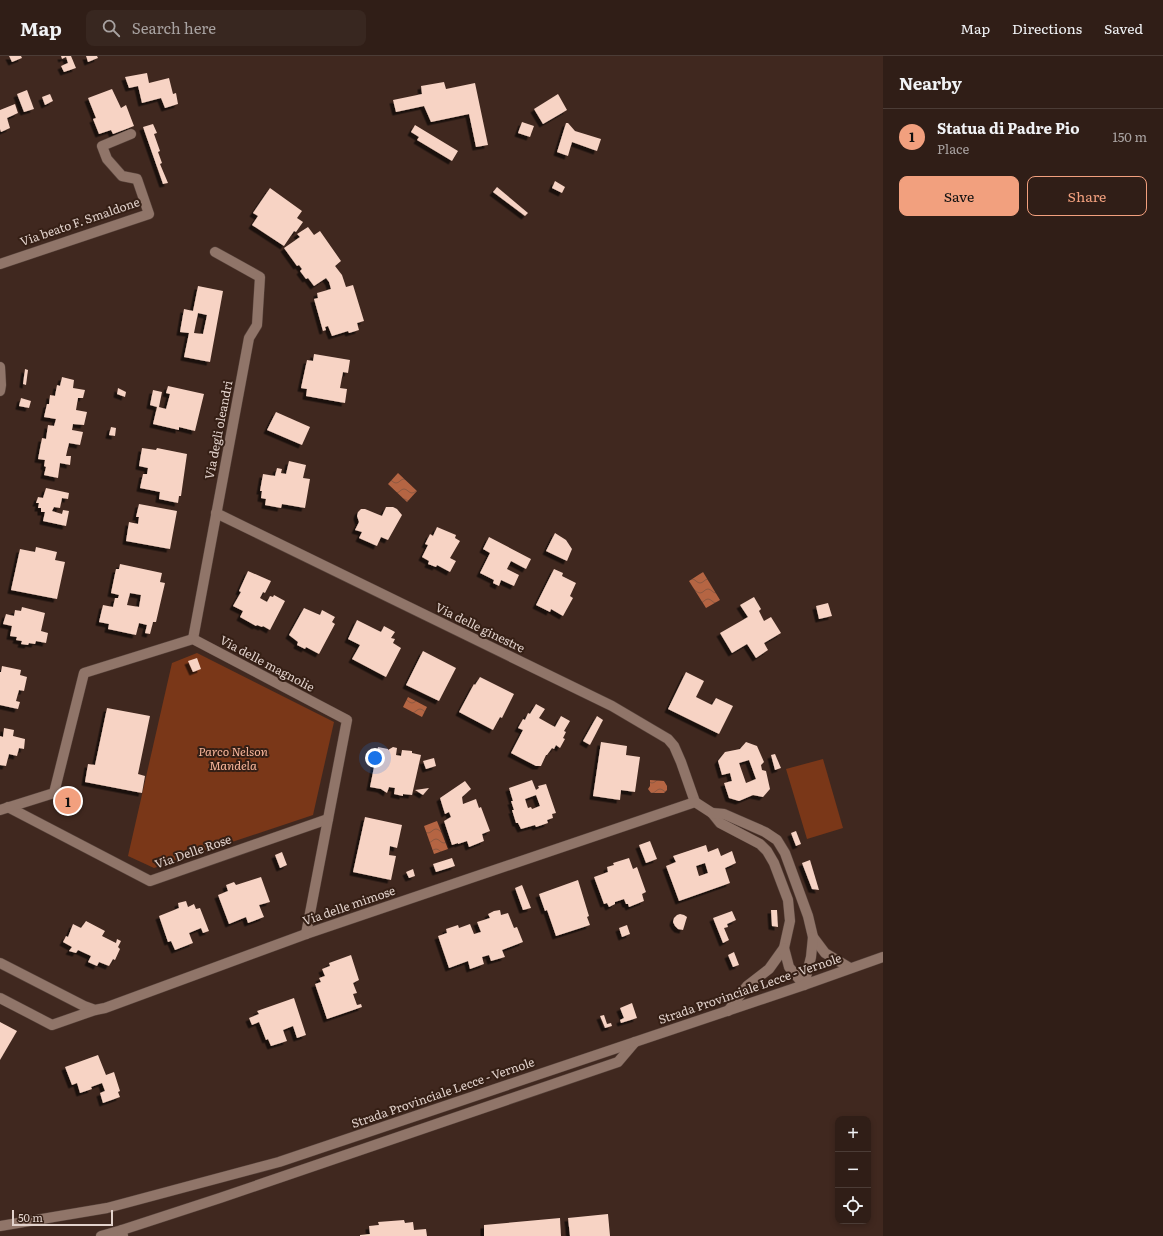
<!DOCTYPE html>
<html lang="en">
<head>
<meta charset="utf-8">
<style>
  :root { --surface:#301e17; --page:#382720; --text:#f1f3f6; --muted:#a8a2a1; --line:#4b3c36; --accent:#f2a07e }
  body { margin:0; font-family:Literata,serif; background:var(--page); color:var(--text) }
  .controls { position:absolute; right:12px; bottom:12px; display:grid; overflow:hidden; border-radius:8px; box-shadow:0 2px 6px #0003 }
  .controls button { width:36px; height:36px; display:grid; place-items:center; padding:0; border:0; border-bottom:1px solid var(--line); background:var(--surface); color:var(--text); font:20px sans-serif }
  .scale { position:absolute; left:12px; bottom:10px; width:101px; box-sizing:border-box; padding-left:4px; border:2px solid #e2d2cc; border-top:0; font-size:11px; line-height:14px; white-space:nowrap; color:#e2d2cc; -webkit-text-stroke:3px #351f15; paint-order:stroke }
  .you { position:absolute; left:375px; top:702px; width:14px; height:14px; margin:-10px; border:3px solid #fff; border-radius:50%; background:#1a73e8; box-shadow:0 0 0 6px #1a73e833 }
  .badge { display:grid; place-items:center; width:26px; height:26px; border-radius:50%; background:var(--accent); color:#111; font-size:13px; font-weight:700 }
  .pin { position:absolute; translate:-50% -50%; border:2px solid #fff; box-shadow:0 1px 4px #0006 }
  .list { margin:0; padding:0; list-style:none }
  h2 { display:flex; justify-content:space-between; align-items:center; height:52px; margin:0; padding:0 16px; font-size:17px }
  h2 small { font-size:13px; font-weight:400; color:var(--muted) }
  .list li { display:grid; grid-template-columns:26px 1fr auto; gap:12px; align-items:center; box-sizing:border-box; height:56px; padding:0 16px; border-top:1px solid var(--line) }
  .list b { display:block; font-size:15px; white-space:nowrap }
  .list p { margin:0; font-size:13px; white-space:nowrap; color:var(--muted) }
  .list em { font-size:13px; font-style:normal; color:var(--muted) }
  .actions { display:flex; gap:8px; padding:12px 16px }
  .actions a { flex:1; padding:9px 0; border:1px solid var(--accent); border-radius:8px; text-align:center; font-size:14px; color:var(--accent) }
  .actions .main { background:var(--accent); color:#111 }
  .icon { flex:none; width:22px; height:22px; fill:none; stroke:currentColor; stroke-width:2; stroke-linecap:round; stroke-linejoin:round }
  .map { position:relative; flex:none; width:883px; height:1180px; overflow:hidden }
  header { display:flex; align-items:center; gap:24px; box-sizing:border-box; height:56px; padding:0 20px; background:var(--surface); border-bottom:1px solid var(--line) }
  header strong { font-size:19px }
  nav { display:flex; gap:22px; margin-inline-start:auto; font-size:14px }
  .search { width:280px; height:36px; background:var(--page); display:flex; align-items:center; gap:10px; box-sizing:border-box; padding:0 14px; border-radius:8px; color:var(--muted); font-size:15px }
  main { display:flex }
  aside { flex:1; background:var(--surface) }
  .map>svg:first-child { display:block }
  .green { fill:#7a3718 }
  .water { fill:url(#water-waves) }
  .building { fill:#f7d3c4; fill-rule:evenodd; filter:url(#shadow) }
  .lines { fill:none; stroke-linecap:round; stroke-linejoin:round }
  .street-casing { stroke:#57433b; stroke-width:11 }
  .secondary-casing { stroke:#57433b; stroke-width:11 }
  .street { stroke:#907569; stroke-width:10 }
  .secondary { stroke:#907569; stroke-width:10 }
  .labels { text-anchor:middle; stroke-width:4; stroke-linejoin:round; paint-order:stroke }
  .street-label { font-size:12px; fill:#e2d2cc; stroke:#351f15 }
  .park-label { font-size:12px; font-style:italic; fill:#f6b499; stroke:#351f15 }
</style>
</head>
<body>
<header>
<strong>Map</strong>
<div class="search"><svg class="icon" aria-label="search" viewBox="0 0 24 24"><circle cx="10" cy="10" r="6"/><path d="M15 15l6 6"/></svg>Search here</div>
<nav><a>Map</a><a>Directions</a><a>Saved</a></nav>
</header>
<main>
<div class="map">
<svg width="883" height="1180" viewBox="0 0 883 1180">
  <defs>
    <pattern id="water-waves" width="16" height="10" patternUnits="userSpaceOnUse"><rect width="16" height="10" fill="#b56543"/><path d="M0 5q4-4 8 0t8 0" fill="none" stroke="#8d5841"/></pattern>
    <filter id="shadow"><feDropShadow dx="-3.5" dy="3.5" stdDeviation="0" flood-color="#0009"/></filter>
  </defs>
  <rect width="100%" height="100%" fill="#40281f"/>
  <g class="green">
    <path d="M197,597l137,69 -21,93 -159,53 -26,-12 44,-193z"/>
    <path d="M823,703l20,69 -36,11 -21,-70z"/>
  </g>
  <g class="water">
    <path d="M398,417l19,18 -10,11 -19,-18z"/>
    <path d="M703,516l17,28 -14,8 -17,-27z"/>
    <path d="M408,641l19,10 -5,10 -19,-10z"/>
    <path d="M650,724l14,1 3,5v4l-3,3h-13l-3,-4 2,-3z"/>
    <path d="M437,765l11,28 -14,5 -10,-28z"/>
  </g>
  <g class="building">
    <path d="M9,0h12l1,2 -10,4z"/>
    <path d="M61,0h10l5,12 -12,4 -3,-6 7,-3 -2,-6 -4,2z"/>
    <path d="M86,0h11l1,2 -10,4z"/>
    <path d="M147,17l2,10 20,-5 4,16 3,-1 2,11 -13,4 -4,-10 -19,5 -4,-17 -9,2 -4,-11z"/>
    <path d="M444,26l2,7 29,-6 13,62 -12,2 -7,-33 -38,8 -7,-16 -28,6 -3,-12 29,-6 -1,-8z"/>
    <path d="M112,33l9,19 5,-3 8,21 -21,8 -2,-4 -12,4 -6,-15 3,-1 -8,-20z"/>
    <path d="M27,34l7,19 -10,3 -7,-18z"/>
    <path d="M50,38l3,7 -8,4 -3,-8z"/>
    <path d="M558,38l9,16 -24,14 -9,-15z"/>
    <path d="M15,48l3,9 -11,5 3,10 -9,4 -1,-3v-19z"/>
    <path d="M522,66l12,4 -4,11 -12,-4z"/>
    <path d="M566,67h2l7,8 26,8 -4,12 -25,-9 -4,14 -11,-4z"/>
    <path d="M153,68l4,9 -3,1 6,17 -2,1 4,11 -2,1 8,19 -5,1 -20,-57z"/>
    <path d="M415,69l43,26 -6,10 -35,-21 2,-3 -8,-5z"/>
    <path d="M555,125l10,6 -3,6 -10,-5z"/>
    <path d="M497,131l31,26 -3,3 -32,-24z"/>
    <path d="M270,132l32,23 -5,7 6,4 -7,10 -2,-1 -10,15 -32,-21 6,-9 -5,-3z"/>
    <path d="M308,171l6,8 6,-4 21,30 -6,5 7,9 4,12 7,-2 11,36 -7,2 2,7 -10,3 -1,-2 -16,5 -4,-10 -3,1 1,3 -3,1 -9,-32 4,-1 -1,-5 14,-4 -2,-7 -3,-4 -12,8 -6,-8 -2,1 -6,-8 2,-2 -3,-4 -2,1 -13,-18 16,-11 -3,-3z"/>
    <path d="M198,230l25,5 -13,71 -26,-5 5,-24 -9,-1 4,-23 9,2zM198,257l9,2 -4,19 -9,-1z"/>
    <path d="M314,298l36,6 -2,13 -5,-1 -3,16 7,1 -2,14 -39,-7 1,-7 -6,-1 6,-28 6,1z"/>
    <path d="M25,313l3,1 -2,15 -3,-1z"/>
    <path d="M62,321l12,3 -1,8 12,2 -2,8h-5l-2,12 11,2 -3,13 -11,-1 -1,6 11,2 -3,13 -11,-2 -3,13h5l-1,9 -10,-2 -2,15 -14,-3 2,-8 -2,-1 1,-6 -7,-1 4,-21 4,1 2,-14 6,1 2,-7 -12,-2 3,-13h2l1,-9 5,1 2,-11 3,1z"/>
    <path d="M168,330l36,8 -9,37 -16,-4v3l-26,-6 4,-17 -7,-2 3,-15 9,2 -3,15 7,2 4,-15 -4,-1z"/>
    <path d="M118,332l8,4 -1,5 -8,-3z"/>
    <path d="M21,342l10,3 -2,7 -10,-2z"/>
    <path d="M276,356l34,15 -8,18 -35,-15z"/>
    <path d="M111,371l5,1 -1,8 -6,-1z"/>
    <path d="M142,392l14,2 1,-2 30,6 -6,42h-2l-1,7 -19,-4 1,-7 -20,-4 3,-14h4l1,-6 -9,-2z"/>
    <path d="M289,405l17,4 -3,13 7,1 -5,29 -23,-4 -1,4 -16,-3 1,-6 -5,-1 1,-7h-2l3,-17 12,2 2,-8 5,1 -1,4 5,1z"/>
    <path d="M46,432l23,5 -1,6 -6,-1 -2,10 -6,-1 -2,4 10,3 1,-4 6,1 -3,15 -23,-5 2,-9h-4v-4h-3l1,-5h-3l2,-6 5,1z"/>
    <path d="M139,448l38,7 -7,38 -44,-8 3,-19 9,2 1,-7h-3z"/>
    <path d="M386,451h7l4,2 5,6 -14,25 -7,-3 -4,9 -18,-8 3,-6 -7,-2 4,-8 -2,-6 1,-4 3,-3h4l17,7z"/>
    <path d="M437,471l19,8 -1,3 5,3 -10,17 6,3 -6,11 -13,-7 -1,2 -8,-3 1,-3 -7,-4 6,-12 -3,-1 5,-10 3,2z"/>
    <path d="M555,477l11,7 6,9 -5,12 -21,-10z"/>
    <path d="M489,481l42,22 -5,10 -15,-8 -4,8 12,6 -5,11 -13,-6 -2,6 -6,-3 1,-3 -14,-7 10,-20 -7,-4z"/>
    <path d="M36,491l21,5 -2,8 10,2 -8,37 -46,-9 9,-41 15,3z"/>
    <path d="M120,508l42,9 -2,9 5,1 -9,39h-3l-3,12 -5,-1 2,-8 -8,-2 -3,12 -28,-6 1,-5 -10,-2 4,-17 10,2 2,-9h3l1,-3 -8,-2 5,-24h3zM130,537l11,2 -2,12 -12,-2z"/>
    <path d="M554,513l9,4 -1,3 14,7 -6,13 3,2 -10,18 -12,-7 -1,3 -14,-7z"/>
    <path d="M248,515l23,10 -6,12 -2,-1 -3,6 7,4 3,-6 3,1 1,-2 11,6 -15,29 -7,-4 -1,1 -5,-2 -1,1 -16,-9 3,-6 -10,-5 8,-14 -2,-1z"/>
    <path d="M754,541l7,12 -2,2 5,10 7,-4 10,16 -17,10 4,7 -12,8 -9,-14 -15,9 -12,-20 28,-16 -8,-12z"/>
    <path d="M828,547l4,13 -13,3 -3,-13z"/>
    <path d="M22,551l23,6 -4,18 7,2 -2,10 -10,-2 -1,3 -6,-1 -1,2 -7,-1 1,-3 -6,-1 1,-3 -7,-1 2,-10 -9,-2 3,-10 8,2 1,-6 6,1z"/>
    <path d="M304,552l16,7 2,-5 13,7 -3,5 3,2 -16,30 -13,-7 -1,2 -8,-4 1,-3 -9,-7z"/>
    <path d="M357,564l24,12 3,-6 11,6 -4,6 4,1 -2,4 8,5 -15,29 -34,-18 8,-14 -12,-6z"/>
    <path d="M423,595l33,17 -17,33 -33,-16z"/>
    <path d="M197,602l4,11 -8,3 -5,-11z"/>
    <path d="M2,610l19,4 -1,5 7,2 -3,14 -5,-1 -3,11 4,1 -2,7 -18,-4v-33h1z"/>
    <path d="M686,616l18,9 -8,16 16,8 4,-7 17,8 -14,28 -51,-25z"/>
    <path d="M480,621l34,17 -12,24 -2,-1 -7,13 -34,-18 15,-28 1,1z"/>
    <path d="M536,648l9,5 -6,9 16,9 6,-11 9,5 -6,10 2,1 -3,6 2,1 -5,9 -4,-3 -2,4 -2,-1 -5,7h-1l-5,11h-5l-25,-13 12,-23 -5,-2 5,-9 2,1 3,-7 2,1z"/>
    <path d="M107,652l43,8 -12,58 7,2 -3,17 -57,-11 3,-18 7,1z"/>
    <path d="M597,660l6,4 -13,25 -7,-4z"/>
    <path d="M4,672l10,2 -1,6 12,3 -1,10 -5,-1 -2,8 -8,-2 -3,12 -6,-1v-29l3,1z"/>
    <path d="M601,686l26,4 -1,9 14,2 -5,35 -14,-2 -1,10 -27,-4z"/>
    <path d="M746,686l11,4 7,16 -3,3 1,5 4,1 4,18 -7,8 -10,-2 -14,6 -10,-3 -5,-15 8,-2 -2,-8 -8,2 -4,-14 7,-9 15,-3zM749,704l7,19 -10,4 -7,-20z"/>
    <path d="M378,691l10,2v1l5,-3 4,1 -1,7 5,1 1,-6 10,1v2l9,2 -9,40 -9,-1v2l-9,-2 1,-6 -6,-1 -2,6 -6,-4 -11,-2z"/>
    <path d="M775,698l6,14 -6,2 -4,-15z"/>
    <path d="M434,702l2,8 -10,3 -3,-8z"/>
    <path d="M532,724l4,10 3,-2 -1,-2 8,-2 10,29 -4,1 1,4 -6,2 1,3 -12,4 -1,-2 -14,4 -3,-6h-2l-4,-13h2l-3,-9h2l-4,-13zM536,739l4,11 -8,3 -1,-2 -3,1 -3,-9z"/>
    <path d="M465,725l6,8 -9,8 1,7 13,-5 3,9 2,-1 9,24 -8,3 2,7 -15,6 -2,-6 -9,3v-1l-6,2 -8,-24 7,-4 -2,-5 -4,2 -5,-16z"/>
    <path d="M429,732l-6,7 -8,-5z"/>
    <path d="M365,761l37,8 -5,23 -7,-2 -1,9 7,1 -5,24 -38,-8z"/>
    <path d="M796,775l5,13 -5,2 -5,-13z"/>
    <path d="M650,785l7,18 -11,4 -7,-18z"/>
    <path d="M706,789l2,7 10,-4 3,8 11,-5 4,12 -11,5 5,15 -51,18 -13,-35 10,-4 -3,-6zM705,807l3,10 -9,3 -3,-10z"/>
    <path d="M282,796l5,13 -7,3 -5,-13z"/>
    <path d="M452,802l3,8 -19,6 -3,-8z"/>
    <path d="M629,802l4,11 4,-2 9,25 -4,2 2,7 -15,6 -1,-3h-2l-2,-5 -9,3v2l-6,3 -2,-4 -3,1 -10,-27 14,-5 -1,-5 7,-2 -1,-2z"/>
    <path d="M810,804l9,30 -7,-1 -10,-26z"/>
    <path d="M413,813l2,7 -6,2 -3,-6z"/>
    <path d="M261,821l9,25 -11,3 5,12 -16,6 -2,-6 -17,7 -11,-29 10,-4 -2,-6 8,-3 2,3z"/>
    <path d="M578,824l11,36 -2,1 3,8 -34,11 -9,-26 -2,1 -6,-17z"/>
    <path d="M522,829l9,23 -8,2 -8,-22z"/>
    <path d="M186,845l2,6 6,-3 2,5 4,-1 9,23 -6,2 -2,-5 -12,5 4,10 -18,7 -4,-9 -3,1 -9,-26 20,-8 -1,-5z"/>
    <path d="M500,854l1,5 7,-2 6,15 3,-1 6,15 -21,8 3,7 -14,4 -2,-6 -7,2 2,7 -14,5 -2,-8 -19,7 -11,-32 9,-3 -1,-4 12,-4 1,3 11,-4 4,10 7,-2 -4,-10 13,-4 -2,-4 6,-3z"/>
    <path d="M771,854h6l1,17 -6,-1z"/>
    <path d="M732,855l4,9 -9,4 1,3 -4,1 5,12 -6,3 -10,-25z"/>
    <path d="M680,858l4,1 3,2 -4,13 -5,-1 -3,-3 -2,-4 1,-4 3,-3z"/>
    <path d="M86,865l19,10 -3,5 14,7 1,-4 4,2 -3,6 2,2 -5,11 -2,-1 -4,7 -10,-4 -2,4 -9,-4 3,-6 -13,-6 -2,3 -7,-2 3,-4 -9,-5 3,-6 2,1 5,-13 8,4z"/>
    <path d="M627,869l3,9 -8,3 -3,-9z"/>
    <path d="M734,896l5,13 -6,2 -5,-12z"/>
    <path d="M351,899l8,25 -6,3 4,10 -4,1 4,11 4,-1 1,3 -35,12 -12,-35 6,-2 -2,-4 6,-2 -3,-7 8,-3 -1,-3z"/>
    <path d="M294,942l12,37 -9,3 -4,-12 -10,4 4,11 -16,5 -3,-7 -2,1 -7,-18 -7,3 -3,-7 10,-4 -2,-3z"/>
    <path d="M632,947l5,15 -16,5 -1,-3 4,-2 -4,-10z"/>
    <path d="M604,959l3,9 4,-1 1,3 -7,2 -5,-12z"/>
    <path d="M0,966l17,9 -17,29z"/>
    <path d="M98,999l8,20 8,-3 6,19 -2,1 2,5 -17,6 -3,-10 5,-2 -3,-8 -11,4 1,2 -12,4 -3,-10 -5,2 -7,-18z"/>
    <path d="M608,1158l2,22h-40l-2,-18z"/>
    <path d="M560,1162l1,18h-77v-11z"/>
    <path d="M404,1164l1,3 8,-1 1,8 12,-1 1,7h-67v-1l10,-1 -1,-8 10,-1 -1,-3z"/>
  </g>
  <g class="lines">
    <g class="street-casing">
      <g id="street">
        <path d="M0,208l149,-50 -12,-35 -15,-3 -15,-17 -5,-13 29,-12"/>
        <path d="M0,311l1,18 -1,6"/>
        <path d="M216,457l396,193 56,33 6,7 7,16 14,40"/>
        <path d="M193,583l56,-301 8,-13 3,-48 -45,-25"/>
        <path d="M695,746l17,11 8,10 40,21 7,7 7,12 14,37 2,21 -6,27 -15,21 -22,17 -19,25"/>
        <path d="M8,751l142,74 178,-62"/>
        <path d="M0,754l54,-17 30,-120 109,-34 154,81 -41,214"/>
        <path d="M712,757l12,1 16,7 25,11 12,8 8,13 23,63 5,21 12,16 25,15"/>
        <path d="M784,892l5,19 15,18"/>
        <path d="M0,907l84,43 11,4 10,-2 201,-74 389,-132"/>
        <path d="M804,929l7,-28 2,-20"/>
        <path d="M0,942l52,27 43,-15"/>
        <path d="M101,1180l21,-6"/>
        <path d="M123,1180l-1,-6 98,-32 398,-136 17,-20"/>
      </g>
    </g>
    <g class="secondary-casing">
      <path id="secondary" d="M0,1170l107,-18 172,-46 525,-177 79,-28"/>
    </g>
    <use href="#street" class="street"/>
    <use href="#secondary" class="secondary"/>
  </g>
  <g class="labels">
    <g class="street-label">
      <text transform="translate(80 166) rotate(-19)" y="4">Via beato F. Smaldone</text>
      <text transform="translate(219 374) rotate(-79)" y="4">Via degli oleandri</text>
      <text transform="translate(480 572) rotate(26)" y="4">Via delle ginestre</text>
      <text transform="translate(267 608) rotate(28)" y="4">Via delle magnolie</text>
      <text transform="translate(193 796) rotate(-19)" y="4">Via Delle Rose</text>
      <text transform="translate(349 850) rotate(-19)" y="4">Via delle mimose</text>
      <text transform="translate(750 933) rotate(-19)" y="4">Strada Provinciale Lecce - Vernole</text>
      <text transform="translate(443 1037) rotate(-19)" y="4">Strada Provinciale Lecce - Vernole</text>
    </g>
    <g class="park-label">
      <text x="233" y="700">Parco Nelson<tspan x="233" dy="14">Mandela</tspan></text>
    </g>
  </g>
</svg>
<div class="controls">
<button>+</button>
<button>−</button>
<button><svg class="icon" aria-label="locate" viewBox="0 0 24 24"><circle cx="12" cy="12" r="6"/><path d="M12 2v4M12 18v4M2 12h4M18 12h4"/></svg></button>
</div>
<div class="scale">50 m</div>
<div class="you"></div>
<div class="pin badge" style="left:68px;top:745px">1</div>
</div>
<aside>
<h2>Nearby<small></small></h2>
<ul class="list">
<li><span class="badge">1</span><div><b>Statua di Padre Pio</b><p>Place</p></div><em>150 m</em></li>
</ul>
<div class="actions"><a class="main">Save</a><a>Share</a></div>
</aside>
</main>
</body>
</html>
